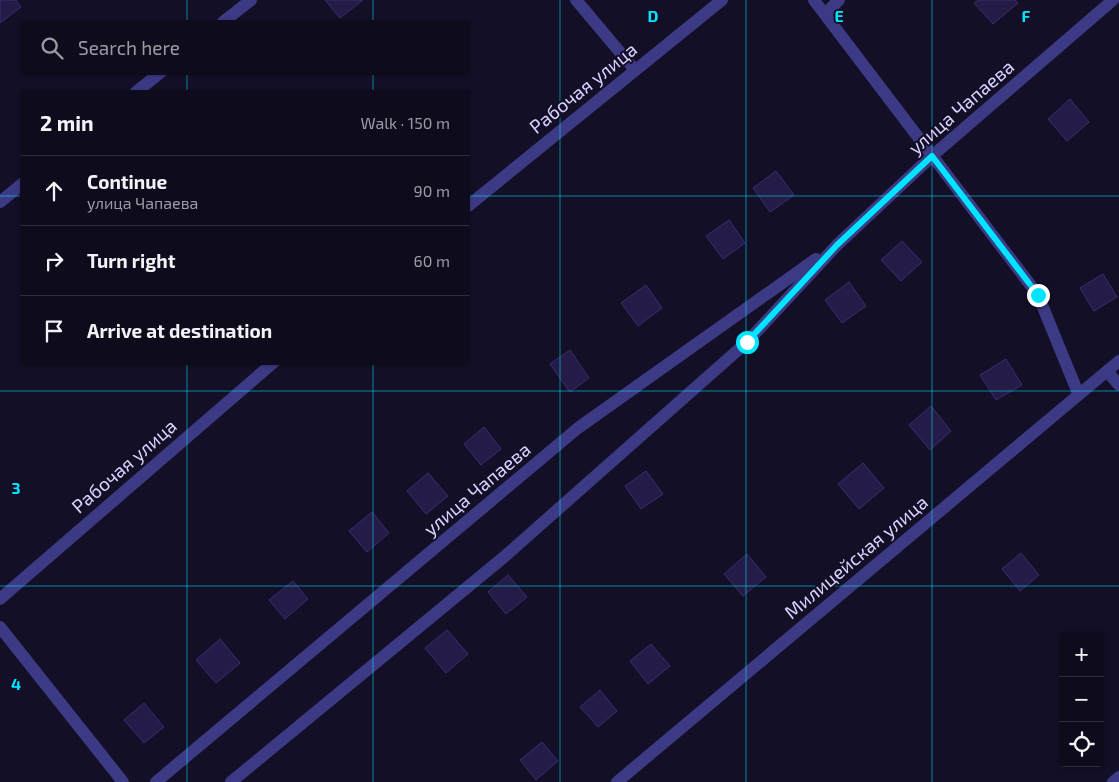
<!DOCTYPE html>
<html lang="en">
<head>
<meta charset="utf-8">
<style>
  :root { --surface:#0e0b1c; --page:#1c1929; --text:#f1f3f6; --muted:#9b9ba3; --line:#2e2b3b }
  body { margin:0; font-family:"Exo 2",sans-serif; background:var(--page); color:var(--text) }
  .controls { position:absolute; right:15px; bottom:15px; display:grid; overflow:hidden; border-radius:5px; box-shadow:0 1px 4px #0004 }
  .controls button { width:45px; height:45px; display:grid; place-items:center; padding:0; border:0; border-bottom:1px solid var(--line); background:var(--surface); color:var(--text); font:25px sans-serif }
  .stop { position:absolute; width:15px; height:15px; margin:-11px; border:4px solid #00e5ff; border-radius:50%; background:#fff }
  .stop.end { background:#00e5ff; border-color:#fff; box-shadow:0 1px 5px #0008 }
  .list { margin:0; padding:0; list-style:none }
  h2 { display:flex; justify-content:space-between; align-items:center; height:65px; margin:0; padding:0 20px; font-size:21px }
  h2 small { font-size:16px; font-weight:400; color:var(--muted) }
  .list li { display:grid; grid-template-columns:32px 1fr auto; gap:15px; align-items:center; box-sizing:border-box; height:70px; padding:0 20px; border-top:1px solid var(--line) }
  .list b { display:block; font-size:19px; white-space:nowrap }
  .list p { margin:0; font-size:16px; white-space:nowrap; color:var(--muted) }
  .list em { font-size:16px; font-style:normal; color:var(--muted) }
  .icon { flex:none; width:28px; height:28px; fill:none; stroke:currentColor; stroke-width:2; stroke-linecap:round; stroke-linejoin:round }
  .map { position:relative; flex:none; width:1119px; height:782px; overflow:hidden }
  .search { position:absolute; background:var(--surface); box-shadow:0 1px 4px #0004; left:20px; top:20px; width:450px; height:55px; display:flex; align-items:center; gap:12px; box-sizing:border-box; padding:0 18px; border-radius:5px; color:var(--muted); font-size:19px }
  .panel { position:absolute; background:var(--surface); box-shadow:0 1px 4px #0004; left:20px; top:90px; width:450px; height:275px; border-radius:5px }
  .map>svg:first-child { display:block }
  .building { fill:#241b47; stroke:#3b2d73 }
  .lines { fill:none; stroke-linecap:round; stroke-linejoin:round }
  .minor { stroke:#3d3a85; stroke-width:12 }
  .route { stroke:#00e5ff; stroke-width:6 }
  .grid { fill:none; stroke:#00e5ff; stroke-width:1; stroke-opacity:0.55 }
  .labels { text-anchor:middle; stroke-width:4; stroke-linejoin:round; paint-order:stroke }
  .street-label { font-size:19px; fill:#d9d4ff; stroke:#130f26 }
  .grid-label { font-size:16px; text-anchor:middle; font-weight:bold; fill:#00e5ff; stroke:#130f26; stroke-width:4; stroke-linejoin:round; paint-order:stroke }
</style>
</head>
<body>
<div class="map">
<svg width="1119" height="782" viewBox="0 0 1119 782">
  <rect width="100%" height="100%" fill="#130f26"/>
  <g class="building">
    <path d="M0,0h16l5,7 -21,16z"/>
    <path d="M325,0h38l-23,18z"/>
    <path d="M978,0h37l3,3 -25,21 -19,-21z"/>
    <path d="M1070,99l19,23 -22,19 -19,-22z"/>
    <path d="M776,171l18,24 -24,17 -17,-24z"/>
    <path d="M729,220l16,23 -22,16 -17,-23z"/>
    <path d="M902,241l20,21 -21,19 -20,-21z"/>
    <path d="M1103,274l14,23 -23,14 -14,-23z"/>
    <path d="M849,282l17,24 -24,17 -17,-23z"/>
    <path d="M646,285l16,23 -24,18 -17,-23z"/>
    <path d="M570,350l19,28 -19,14 -20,-28z"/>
    <path d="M1006,359l16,26 -26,15 -16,-25z"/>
    <path d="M931,406l20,25 -21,19 -21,-25z"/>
    <path d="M484,427l17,22 -20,16 -17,-21z"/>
    <path d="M863,463l21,25 -25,21 -21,-25z"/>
    <path d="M646,471l17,23 -22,15 -16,-23z"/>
    <path d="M428,473l20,23 -22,18 -19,-23z"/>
    <path d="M372,512l17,21 -22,19 -18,-21z"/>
    <path d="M1021,553l18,22 -19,16 -18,-22z"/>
    <path d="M747,554l19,23 -23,19 -19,-22z"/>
    <path d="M508,575l19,22 -21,17 -18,-22z"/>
    <path d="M293,581l15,18 -23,20 -16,-19z"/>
    <path d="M447,630l21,24 -22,19 -21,-25z"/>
    <path d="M220,639l20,24 -24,20 -20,-23z"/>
    <path d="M651,644l19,22 -22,18 -18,-23z"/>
    <path d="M600,690l17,21 -19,16 -18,-20z"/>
    <path d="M144,703l20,24 -20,16 -20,-23z"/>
    <path d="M542,742l16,19 -22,19 -16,-20z"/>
  </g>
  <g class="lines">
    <g class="minor">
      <path d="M576,0l59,70"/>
      <path d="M814,0l224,295 40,98"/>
      <path d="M825,14l14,-14"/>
      <path d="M223,22l28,-22"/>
      <path d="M136,92l25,-20"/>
      <path d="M0,202l22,-18"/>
      <path d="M468,206l254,-206"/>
      <path d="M1107,371l12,14"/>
      <path d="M0,599l274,-237"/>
      <path d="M0,627l123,155"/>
      <path d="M156,782l422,-354 238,-169"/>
      <path d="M231,782l273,-225 243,-215 90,-97 95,-89 181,-156"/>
      <path d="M617,782l502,-421"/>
      <path d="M1113,782l6,-5"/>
    </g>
  </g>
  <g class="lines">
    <path class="route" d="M747,342l90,-97 95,-89 106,139"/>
  </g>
  <path class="grid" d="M187,0v22M373,0v22M560,0v782M746,0v782M932,0v782M187,72v20M373,72v20M0,196h22M468,196h651M187,362v420M373,362v420M0,391h1119M0,586h1119"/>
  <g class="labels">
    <g class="street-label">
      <text transform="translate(583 88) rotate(-39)" y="7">Рабочая улица</text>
      <text transform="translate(961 107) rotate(-41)" y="7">улица Чапаева</text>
      <text transform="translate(124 466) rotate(-41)" y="7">Рабочая улица</text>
      <text transform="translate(477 489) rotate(-40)" y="7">улица Чапаева</text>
      <text transform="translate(856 557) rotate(-40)" y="7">Милицейская улица</text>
    </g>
  </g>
  <g class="grid-label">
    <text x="653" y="22">D</text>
    <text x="839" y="22">E</text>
    <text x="1026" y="22">F</text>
    <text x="16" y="494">3</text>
    <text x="16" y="690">4</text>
  </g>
</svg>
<div class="controls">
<button>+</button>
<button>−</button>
<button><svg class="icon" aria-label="locate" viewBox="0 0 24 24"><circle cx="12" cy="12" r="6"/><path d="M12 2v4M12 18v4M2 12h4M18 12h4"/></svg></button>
</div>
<div class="stop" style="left:747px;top:342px"></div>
<div class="stop end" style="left:1038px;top:295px"></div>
<div class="search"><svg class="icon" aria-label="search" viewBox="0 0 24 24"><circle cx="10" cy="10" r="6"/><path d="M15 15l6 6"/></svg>Search here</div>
<section class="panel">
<h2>2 min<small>Walk · 150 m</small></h2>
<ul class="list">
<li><svg class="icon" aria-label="ahead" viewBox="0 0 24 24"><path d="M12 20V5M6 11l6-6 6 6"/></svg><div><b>Continue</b><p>улица Чапаева</p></div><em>90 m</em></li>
<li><svg class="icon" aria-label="right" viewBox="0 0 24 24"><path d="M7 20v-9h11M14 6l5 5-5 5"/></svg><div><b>Turn right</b></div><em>60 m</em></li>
<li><svg class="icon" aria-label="arrive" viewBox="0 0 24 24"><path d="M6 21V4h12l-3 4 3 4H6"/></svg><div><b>Arrive at destination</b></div></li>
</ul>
</section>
</div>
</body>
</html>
